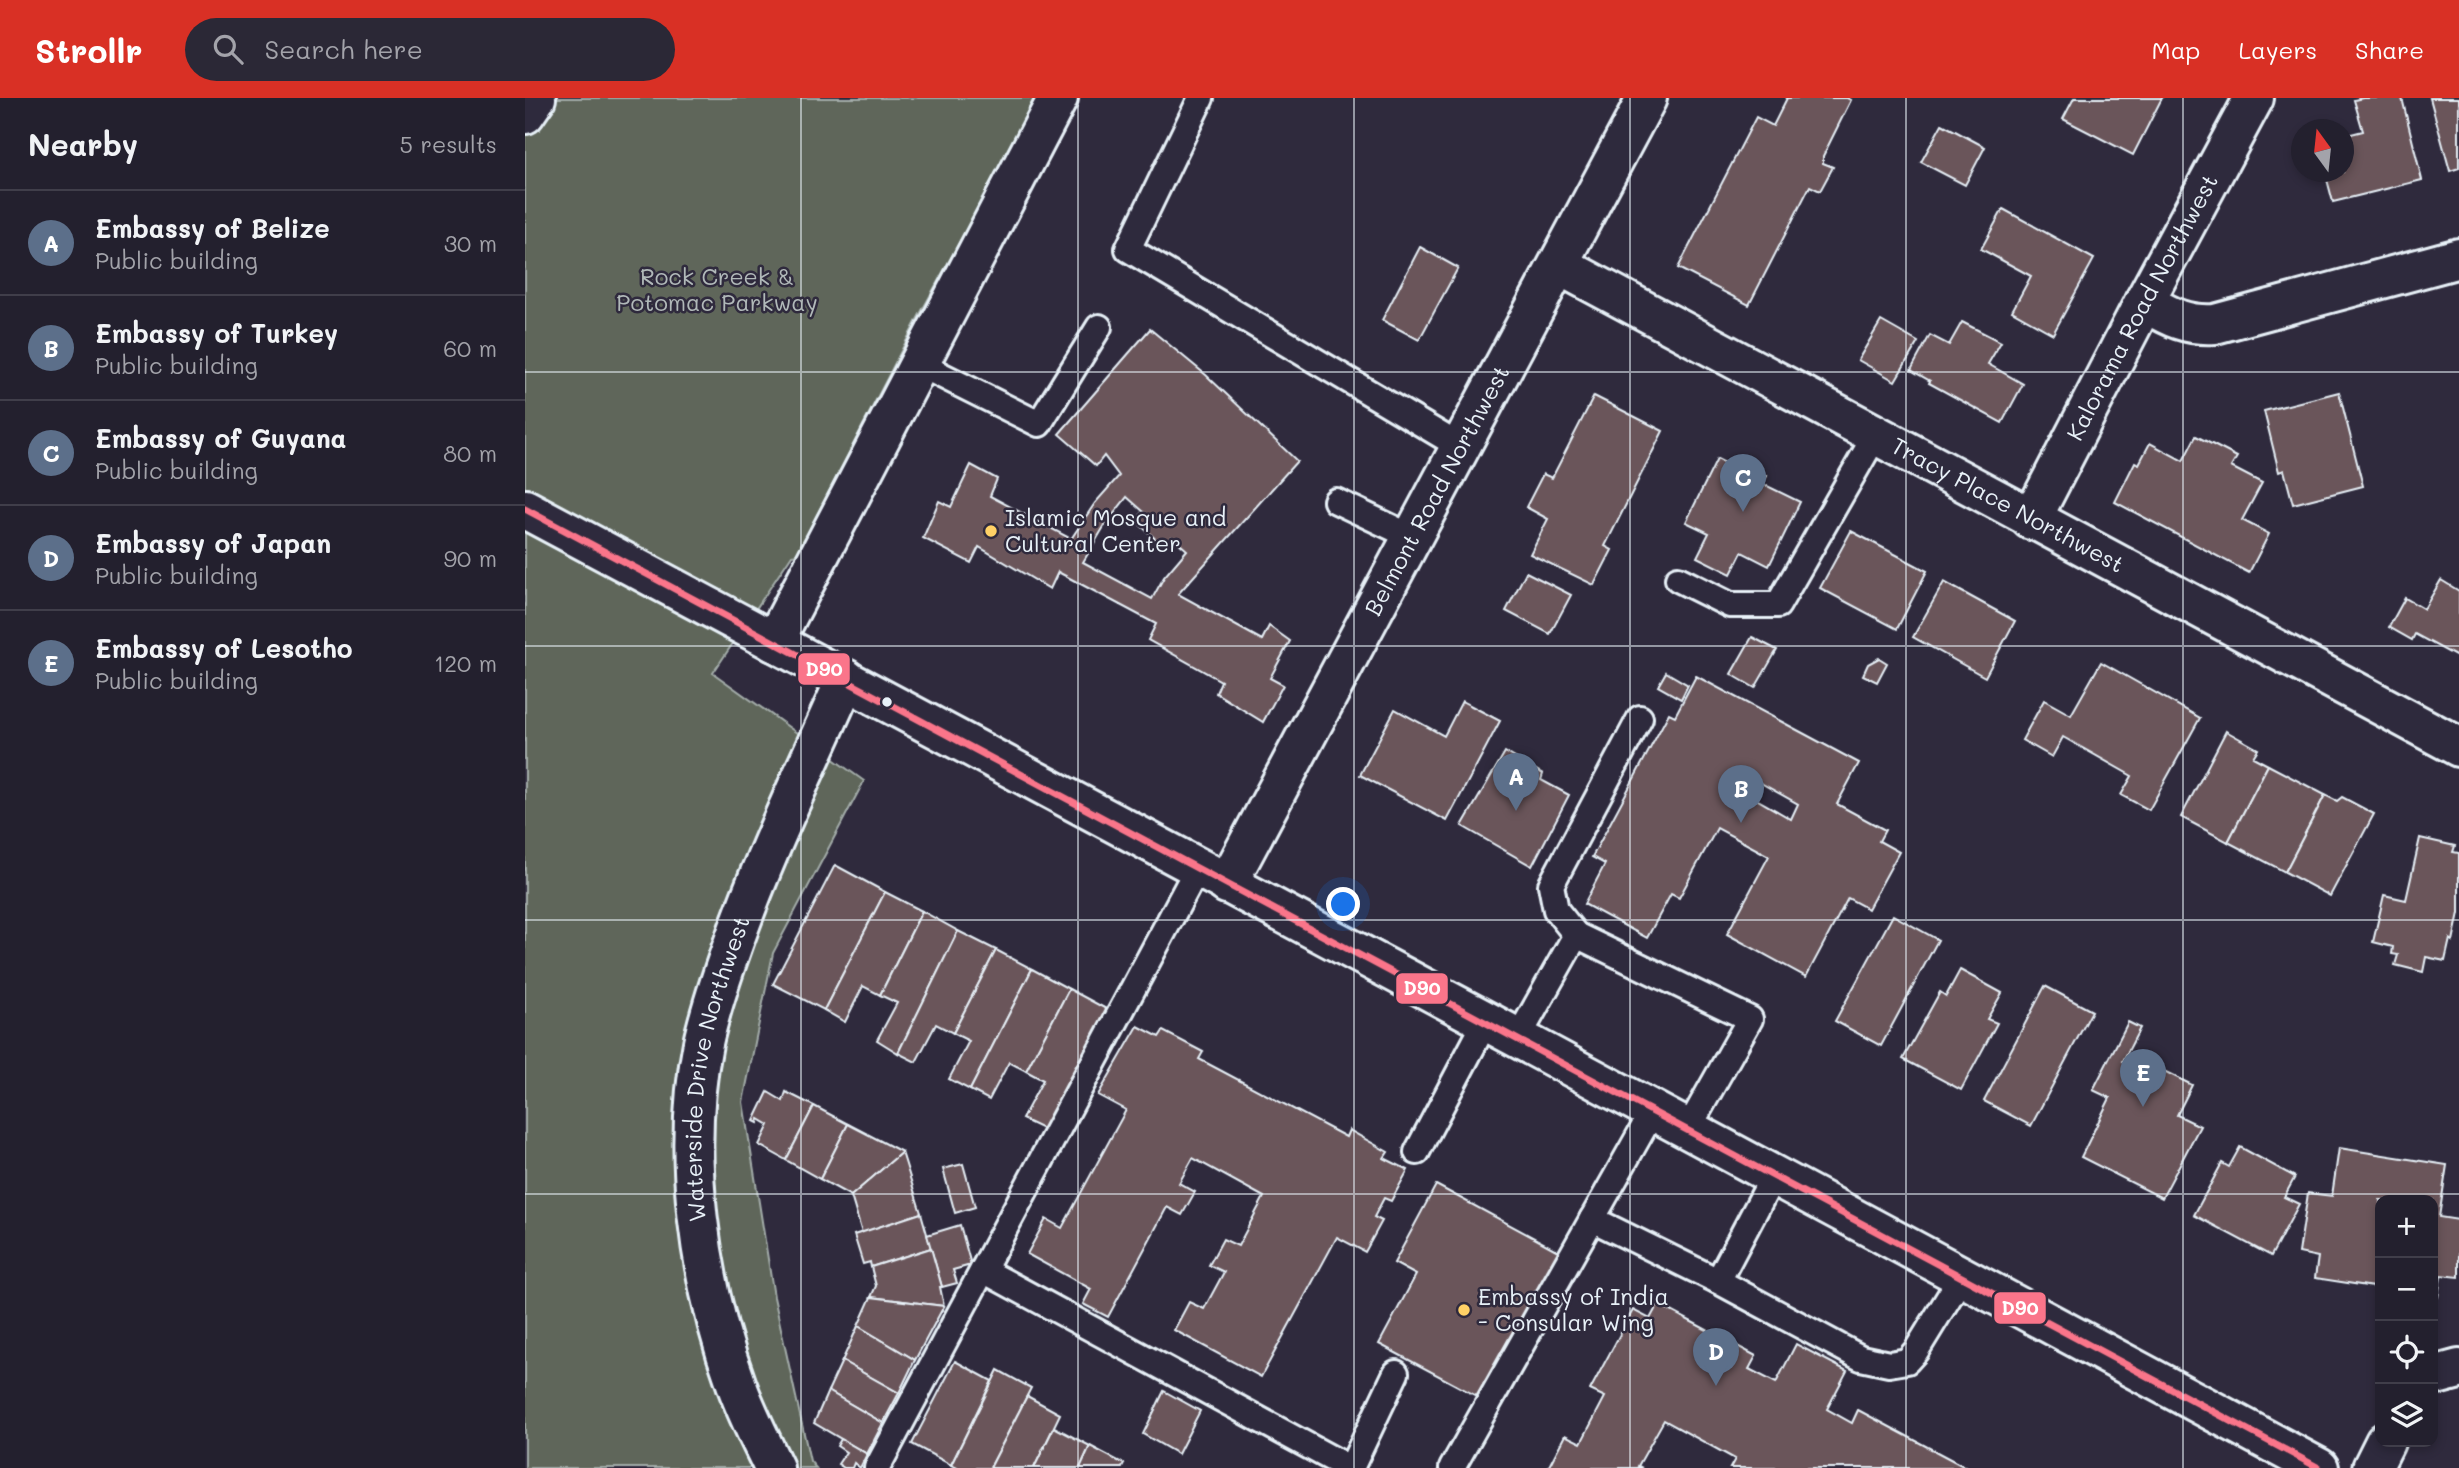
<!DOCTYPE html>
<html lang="en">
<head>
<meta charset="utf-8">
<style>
  :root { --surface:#23202e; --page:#2b2836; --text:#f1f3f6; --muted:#a3a3aa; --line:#403e4a; --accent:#d93025 }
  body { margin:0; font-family:Mali,sans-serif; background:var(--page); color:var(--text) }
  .controls { position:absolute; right:21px; bottom:21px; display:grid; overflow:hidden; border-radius:14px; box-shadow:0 4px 10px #0003 }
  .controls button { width:63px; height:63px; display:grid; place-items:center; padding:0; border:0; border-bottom:2px solid var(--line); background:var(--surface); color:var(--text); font:35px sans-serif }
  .compass { position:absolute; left:1766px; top:21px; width:63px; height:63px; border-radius:50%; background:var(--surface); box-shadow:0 4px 10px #0003; rotate:345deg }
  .you { position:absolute; left:819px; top:807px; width:24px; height:24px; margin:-18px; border:5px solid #fff; border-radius:50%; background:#1a73e8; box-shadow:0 0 0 10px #1a73e833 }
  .badge { display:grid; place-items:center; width:46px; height:46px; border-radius:50%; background:var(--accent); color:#fff; font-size:23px; font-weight:700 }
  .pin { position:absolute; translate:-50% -58px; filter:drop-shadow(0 2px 4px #0008) }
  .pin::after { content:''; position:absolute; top:37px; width:24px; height:21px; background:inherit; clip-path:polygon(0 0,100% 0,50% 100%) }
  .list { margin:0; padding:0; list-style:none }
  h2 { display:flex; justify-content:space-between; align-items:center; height:91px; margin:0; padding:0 28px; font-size:30px }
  h2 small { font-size:23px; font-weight:400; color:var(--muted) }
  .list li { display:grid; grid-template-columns:46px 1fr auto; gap:21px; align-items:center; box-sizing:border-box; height:105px; padding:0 28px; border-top:2px solid var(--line) }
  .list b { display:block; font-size:26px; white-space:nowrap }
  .list p { margin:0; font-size:23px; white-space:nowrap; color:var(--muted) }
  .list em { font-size:23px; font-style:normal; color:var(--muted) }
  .icon { flex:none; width:38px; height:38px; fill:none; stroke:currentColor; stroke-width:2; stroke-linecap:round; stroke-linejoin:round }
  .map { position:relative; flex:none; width:1934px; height:1370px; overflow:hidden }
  header { display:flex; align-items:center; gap:42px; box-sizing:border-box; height:98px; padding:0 35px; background:var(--accent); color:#fff }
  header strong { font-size:33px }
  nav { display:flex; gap:38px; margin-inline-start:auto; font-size:24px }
  .search { width:490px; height:63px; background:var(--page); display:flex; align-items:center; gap:18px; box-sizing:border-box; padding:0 24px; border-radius:38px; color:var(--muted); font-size:26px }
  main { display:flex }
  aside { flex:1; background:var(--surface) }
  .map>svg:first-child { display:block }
  .green { fill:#5e665a; stroke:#a3aca9; stroke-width:2 }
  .building { fill:#6a555a; stroke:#e8f1f8; stroke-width:2; fill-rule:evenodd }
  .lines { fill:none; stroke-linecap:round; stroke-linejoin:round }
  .service-casing { stroke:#e8f1f8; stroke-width:30 }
  .minor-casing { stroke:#e8f1f8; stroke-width:44 }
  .tertiary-casing { stroke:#e8f1f8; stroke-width:44 }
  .primary-casing { stroke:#e8f1f8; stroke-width:44 }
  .service { stroke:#2f2a3d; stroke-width:24 }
  .minor { stroke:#2f2a3d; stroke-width:38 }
  .tertiary { stroke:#2f2a3d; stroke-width:38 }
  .primary { stroke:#2f2a3d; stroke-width:38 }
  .bus-1-casing { stroke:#2f2a3d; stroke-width:12 }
  .bus-1 { stroke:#fa758a; stroke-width:7 }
  .grid { fill:none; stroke:#e8f1f8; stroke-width:2; stroke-opacity:0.55 }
  .poi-dot { fill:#ffd166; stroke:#2f2a3d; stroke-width:2.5 }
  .bus-dot { fill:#e8f1f8; stroke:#2f2a3d; stroke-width:2.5 }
  .labels { text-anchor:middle; stroke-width:5; stroke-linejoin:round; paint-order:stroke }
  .park-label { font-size:23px; fill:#b1b9b9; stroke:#2f2a3d }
  .street-label { font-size:23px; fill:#e8f1f8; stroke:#2f2a3d }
  .poi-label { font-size:23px; fill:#e8f1f8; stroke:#2f2a3d; text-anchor:start }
  .line-badge { stroke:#2f2a3d; stroke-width:2.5 }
  .badge-label { font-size:19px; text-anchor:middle; font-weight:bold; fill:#fff }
</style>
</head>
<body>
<header>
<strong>Strollr</strong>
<div class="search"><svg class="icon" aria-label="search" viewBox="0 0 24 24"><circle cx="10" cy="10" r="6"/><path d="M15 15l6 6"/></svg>Search here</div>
<nav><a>Map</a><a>Layers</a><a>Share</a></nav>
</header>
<main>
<aside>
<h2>Nearby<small>5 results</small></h2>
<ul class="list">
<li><span class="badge" style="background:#5c6f8a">A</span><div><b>Embassy of Belize</b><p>Public building</p></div><em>30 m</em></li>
<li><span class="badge" style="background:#5c6f8a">B</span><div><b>Embassy of Turkey</b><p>Public building</p></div><em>60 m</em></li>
<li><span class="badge" style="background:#5c6f8a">C</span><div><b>Embassy of Guyana</b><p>Public building</p></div><em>80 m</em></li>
<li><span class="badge" style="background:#5c6f8a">D</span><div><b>Embassy of Japan</b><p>Public building</p></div><em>90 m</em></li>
<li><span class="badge" style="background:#5c6f8a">E</span><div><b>Embassy of Lesotho</b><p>Public building</p></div><em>120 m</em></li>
</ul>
</aside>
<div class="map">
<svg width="1934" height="1370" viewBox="0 0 1934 1370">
  <rect width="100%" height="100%" fill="#2f2a3d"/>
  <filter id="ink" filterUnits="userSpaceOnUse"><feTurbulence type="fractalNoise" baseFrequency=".0143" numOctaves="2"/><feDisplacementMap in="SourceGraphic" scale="14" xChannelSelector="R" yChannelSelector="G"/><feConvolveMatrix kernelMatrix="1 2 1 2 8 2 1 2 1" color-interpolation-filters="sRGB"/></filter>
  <g filter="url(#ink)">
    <path class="green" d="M0,0h513l-119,218 -122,238 -5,1 -79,118 151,108 -91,172 -30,149 31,195 36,164 6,7h-291z"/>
    <g class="building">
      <path d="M1262,0h60l4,2 -28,56v7l10,4 -13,24 -10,-5 -61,119 -71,-37 78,-151 17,9z"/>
      <path d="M1549,0h88l-29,57 -70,-36z"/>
      <path d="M1838,0h39l20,82 -89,22 -8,-30h18v-36l20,-5 -9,-31z"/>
      <path d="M1905,0h29v70l-9,3z"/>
      <path d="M1417,26l43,23 -20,38 -44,-23z"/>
      <path d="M1478,111l91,50 -41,75 -41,-23 19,-35 -50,-27z"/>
      <path d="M895,149l38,21 -39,72 -37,-20z"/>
      <path d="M1356,223l37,21 -23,39 -37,-21z"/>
      <path d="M1437,224l39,20 -13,22 35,20 -21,39 -73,-40 1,-2 -19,-11 19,-35 19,10z"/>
      <path d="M625,231l56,46 91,86 -119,133 84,46 7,-14 21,15 -20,37 13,7 -20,37 -47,-29 5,-12 -73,-41 8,-16 -98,-52 -8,17 -71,-42 -8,16 -48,-25 16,-37 12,6 20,-42 26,14 -7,17 81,43 24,-36 24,-27 -15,-20 -8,10 -37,-32zM602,399l17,15 -9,8 28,26 9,-9 15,13 -23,27 -12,22 -69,-37 22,-37z"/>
      <path d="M1814,294l24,94 -70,18 -9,-34 -5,2 -15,-61z"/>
      <path d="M1069,298l69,35 -58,115 7,4 -18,35 -64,-31 18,-35 -22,-12 17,-33 9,4z"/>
      <path d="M1671,338l41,21 -6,10 31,16 -20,37 27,14 -20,39 -134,-71 20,-40 4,2 11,-21 33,18z"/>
      <path d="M1192,361l16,8 3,-6 31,15 -4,8 37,18 -31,64 -27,-14 -11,22 -34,-17 12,-24 -23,-11z"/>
      <path d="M1326,433l76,40 -30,58 -77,-41z"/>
      <path d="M1001,474l45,23 -21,39 -44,-23z"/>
      <path d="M1916,482l18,11v67l-44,-24 -3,6 -23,-13 16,-29 19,11z"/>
      <path d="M1419,484l71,39 -30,56 -72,-40z"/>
      <path d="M1227,539l25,13 -22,38 -24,-14z"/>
      <path d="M1354,560l8,5 -10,19 -14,-7 5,-11z"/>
      <path d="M1576,564l99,56 -51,92 -28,-15 11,-19 -69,-39 -11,20 -30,-17 22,-40 27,15z"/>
      <path d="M1141,574l22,13 -7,14 -23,-13z"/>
      <path d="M1171,578l163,87 -22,41 48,26 -6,11 20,11 -31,57 -20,-11 -42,79 -79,-43 42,-78 -52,-28 -38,70 -8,-4 -24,44 -63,-34 21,-40 -13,-7 77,-144 6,3zM1220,676l53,30 -7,15 -54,-31z"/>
      <path d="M937,603l38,20 -53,100 -87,-46 35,-66 49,27z"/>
      <path d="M1701,633l32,18 -5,8 15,8 -40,77 -47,-25z"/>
      <path d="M980,654l38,22 -2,6 28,15 -37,71 -70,-40z"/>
      <path d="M1743,667l57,30 -40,77 -57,-30z"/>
      <path d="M1800,697l12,6 5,-4 32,17 -44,82 -45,-24z"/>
      <path d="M1895,740l35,8 -2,6 6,1v60l-6,28 -3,-2 -5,22 -19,-4 -3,15 -28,-7 3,-10 -6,-1 1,-7 -20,-5 11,-47 22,5z"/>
      <path d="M310,767l50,27 -61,118 -51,-26z"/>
      <path d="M360,794l37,19 -42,84 -17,-9 -18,36 -21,-12z"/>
      <path d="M397,813l36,20 -60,122 -21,-13 20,-37 -17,-8z"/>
      <path d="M1368,817l45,25 -57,106 -46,-25z"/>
      <path d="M433,833l38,19 -43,83 -17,-9 -20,38 -18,-9z"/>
      <path d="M471,852l36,19 -62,121 -21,-11 20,-38 -16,-8z"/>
      <path d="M507,871l37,20 -43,82 -17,-9 -20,38 -19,-10z"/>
      <path d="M1435,872l42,23 -15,26 10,4 -36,67 -58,-31 37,-67 6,4z"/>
      <path d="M1520,888l47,25 -61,115 -47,-25z"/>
      <path d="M544,891l41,22 -65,119 -23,-11 21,-39 -17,-9z"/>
      <path d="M1603,924l12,6 -17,33 11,5 4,-8 54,27 -15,30 23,11 -38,72 -81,-41 29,-59 -17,-8z"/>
      <path d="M613,928l21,11 4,-6 40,21 -4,7 147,78 3,-7 39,22 -4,6 24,12 -17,31 -7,-3 -10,19 8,4 -17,31 -28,-15 -76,140 -87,-47 15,-28 15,7 20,-37 -15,-7 14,-26 15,7 26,-49 -71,-39 -14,25 16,9 -13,23 -15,-8 -59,110 -25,-13 8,-15 -64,-35 19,-35 16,9 64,-118 -28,-15z"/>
      <path d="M243,994l15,9 3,-9 28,14 -28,54 -27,-15 10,-20 -10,-6 -1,4 -4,-2z"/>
      <path d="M289,1008l34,18 -28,55 -34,-19z"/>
      <path d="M323,1026l54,28 -51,44 -31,-17z"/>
      <path d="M1715,1049l55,30 -11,20 15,7 -28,52 -77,-41 28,-52 7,4z"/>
      <path d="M1814,1050l108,17 -8,52 20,3v57l-18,-2 -3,22 -5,-1v-96h-53v88l-65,-10 3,-21 -19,-4 9,-60 24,3z"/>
      <path d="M377,1054l19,61 -59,20 -11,-37z"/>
      <path d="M438,1066l12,43 -20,6 -12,-44z"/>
      <path d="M911,1087l124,67 -78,147 -103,-55 37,-69 -22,-12z"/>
      <path d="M396,1115l10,35 -60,19 -1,-5 -7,2 -9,-29z"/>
      <path d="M435,1127l11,40 -18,5 4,13 -15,4 -15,-52z"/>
      <path d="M406,1150l11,39h-2l4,19 -73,-9 5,-11 -5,-19z"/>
      <path d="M346,1199l73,9 -29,54 -57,-34z"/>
      <path d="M1133,1206l98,52 -7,13 27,14 20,-39 51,27 -20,38 25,14 6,-13 109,58h-237l5,-9 -71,-39 -26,46 4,2h-94l17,-33 16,8 24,-46 -15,-7 43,-80 17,9z"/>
      <path d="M333,1228l57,34 -16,33 -57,-32z"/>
      <path d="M317,1263l57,32 -16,30 -55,-32z"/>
      <path d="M430,1263l37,20 -41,84 -39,-21z"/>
      <path d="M473,1272l33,18 -41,80h-33l-6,-3z"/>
      <path d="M303,1293l55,32 -16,31 -53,-31z"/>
      <path d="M639,1293l36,20 -22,43 -35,-20z"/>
      <path d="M502,1298l33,18 -26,54h-44z"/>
      <path d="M529,1329l36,19 -10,22h-46z"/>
      <path d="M316,1341l26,15 -7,14 -6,-5 -2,5h-8l-6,-4 8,-12 -9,-6z"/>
      <path d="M565,1348l34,18 -2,4h-42z"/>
    </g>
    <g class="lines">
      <g class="service-casing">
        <g id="service">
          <path d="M676,0l-73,151 331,197"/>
          <path d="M394,266l120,60 60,-97"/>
          <path d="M811,403l76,36"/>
          <path d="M1153,481l52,26h48l97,-169"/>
          <path d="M1051,837l174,84 -62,110"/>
          <path d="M993,940l58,-103 -20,-25 -5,-25 89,-167"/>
          <path d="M892,1054l69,-131"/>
          <path d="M1067,1121l126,62 143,77 28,6 18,-3 9,-10 46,-75"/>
          <path d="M458,1172l366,198"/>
          <path d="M1193,1183l56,-106"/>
          <path d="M352,1370l320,-599"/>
          <path d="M826,1370l45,-95"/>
          <path d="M927,1370l201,-357"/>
        </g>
      </g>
      <g class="minor-casing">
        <g id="minor">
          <path id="s1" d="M1034,167l900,482"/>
          <path d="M1619,204c25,14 41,24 71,22l244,-66"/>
          <path id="s2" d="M1506,422l113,-218 110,-204"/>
          <path id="s3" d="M702,786l420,-786"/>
          <path d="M1908,1278l26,-7"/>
          <path d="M1847,1370l13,-26"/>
        </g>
      </g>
      <g class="tertiary-casing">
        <g id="tertiary">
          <path id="s4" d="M249,1370c-13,-27 -27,-54 -37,-82 -38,-104 -56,-234 -34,-343 7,-33 18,-65 29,-96 32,-92 75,-180 114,-268"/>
        </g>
      </g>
      <g class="primary-casing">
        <g id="primary">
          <path d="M0,16l11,-16"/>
          <path d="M0,411l961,512 833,447"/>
          <path d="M249,544l284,-544"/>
        </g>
      </g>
      <use href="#service" class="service"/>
      <use href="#minor" class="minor"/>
      <use href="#tertiary" class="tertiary"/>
      <use href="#primary" class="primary"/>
      <g class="bus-1-casing">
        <path id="bus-1" d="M0,411l1794,959"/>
      </g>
      <use href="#bus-1" class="bus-1"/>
    </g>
  </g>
  <path class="grid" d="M276,0v1370M553,0v1370M829,0v1370M1105,0v1370M1381,0v1370M1658,0v1370M0,274h1934M0,548h1934M0,822h1934M0,1096h1934"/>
  <g class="poi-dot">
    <circle cx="466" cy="433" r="7"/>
    <circle cx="939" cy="1212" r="7"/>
  </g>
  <circle class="bus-dot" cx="362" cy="604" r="6"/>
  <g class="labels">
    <g class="park-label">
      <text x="192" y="187">Rock Creek &amp;<tspan x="192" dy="26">Potomac Parkway</tspan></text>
    </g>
    <g class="street-label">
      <text dy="8" stroke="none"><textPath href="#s2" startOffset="240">Kalorama Road Northwest</textPath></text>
      <text dy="8" stroke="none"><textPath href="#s3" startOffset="446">Belmont Road Northwest</textPath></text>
      <text dy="8" stroke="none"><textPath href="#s1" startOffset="509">Tracy Place Northwest</textPath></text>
      <text dy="8" stroke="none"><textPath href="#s4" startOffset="415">Waterside Drive Northwest</textPath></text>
    </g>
    <g class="poi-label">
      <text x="480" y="428">Islamic Mosque and<tspan x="480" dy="26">Cultural Center</tspan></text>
      <text x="953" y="1207">Embassy of India<tspan x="953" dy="26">- Consular Wing</tspan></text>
    </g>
  </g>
  <g class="line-badge">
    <rect x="272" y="554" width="54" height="34" rx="7" fill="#fa758a"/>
    <rect x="870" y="874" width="54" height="33" rx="7" fill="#fa758a"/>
    <rect x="1468" y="1193" width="54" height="34" rx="7" fill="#fa758a"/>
  </g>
  <g class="badge-label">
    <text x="299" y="578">D90</text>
    <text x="897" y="897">D90</text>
    <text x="1495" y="1217">D90</text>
  </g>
</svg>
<div class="controls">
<button>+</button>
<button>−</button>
<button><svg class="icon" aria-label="locate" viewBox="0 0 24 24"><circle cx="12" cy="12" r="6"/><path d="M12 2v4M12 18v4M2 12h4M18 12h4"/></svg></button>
<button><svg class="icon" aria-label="layers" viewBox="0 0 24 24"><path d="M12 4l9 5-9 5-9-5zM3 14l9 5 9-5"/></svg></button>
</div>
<svg class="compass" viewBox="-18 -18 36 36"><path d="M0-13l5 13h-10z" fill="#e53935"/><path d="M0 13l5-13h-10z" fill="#a3a3aa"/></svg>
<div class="you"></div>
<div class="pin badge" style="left:991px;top:713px;background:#5c6f8a">A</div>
<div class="pin badge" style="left:1216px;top:725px;background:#5c6f8a">B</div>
<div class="pin badge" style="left:1218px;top:414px;background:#5c6f8a">C</div>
<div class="pin badge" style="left:1191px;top:1288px;background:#5c6f8a">D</div>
<div class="pin badge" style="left:1618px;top:1009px;background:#5c6f8a">E</div>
</div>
</main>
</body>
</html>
